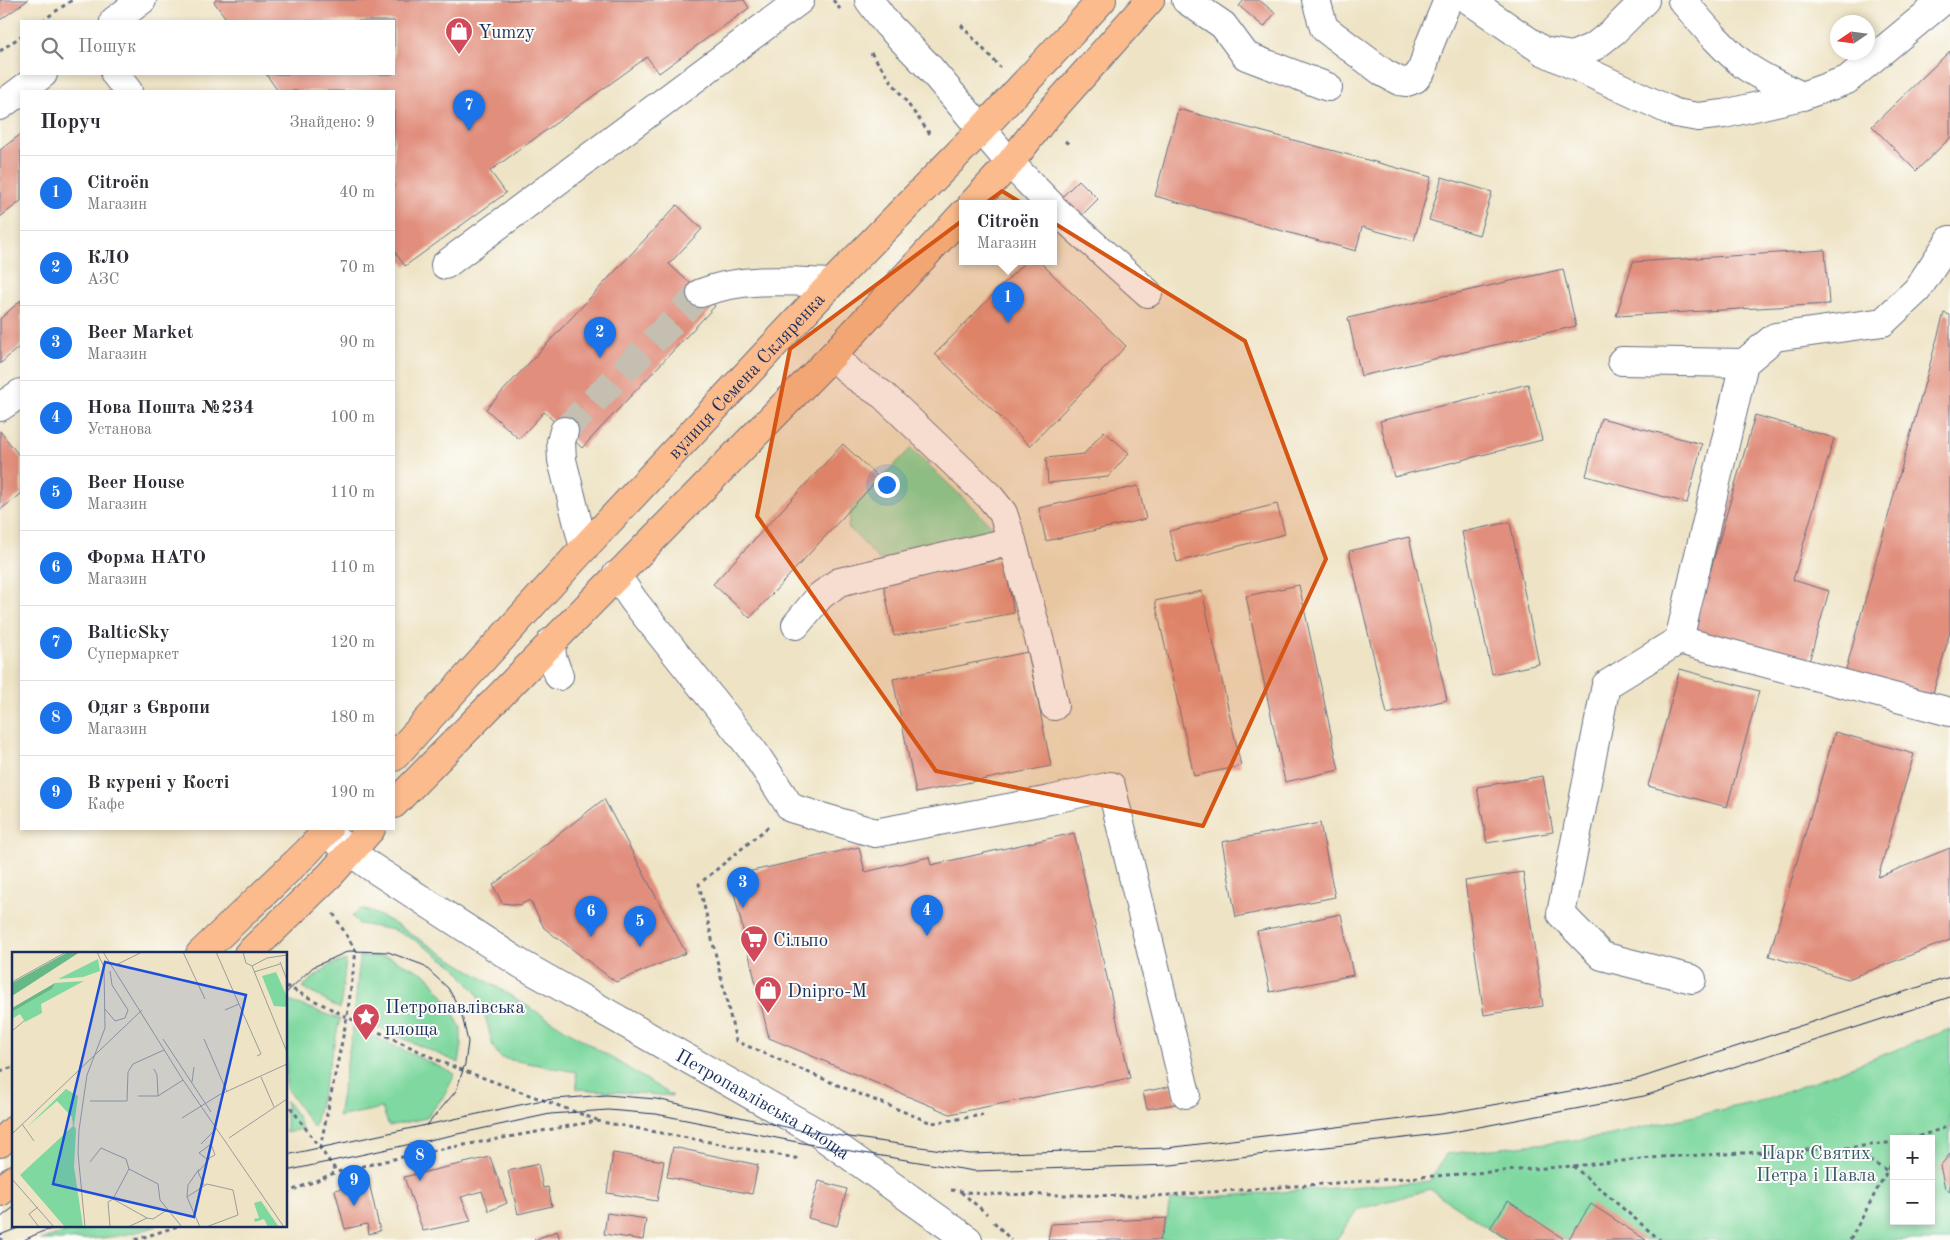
<!DOCTYPE html>
<html lang="uk">
<head>
<meta charset="utf-8">
<style>
  :root { --surface:#fff; --page:#f7f7f7; --text:#2b2b33; --muted:#7c7c81; --line:#e1e1e2; --accent:#1a73e8 }
  body { margin:0; font-family:"Old Standard TT",serif; background:var(--page); color:var(--text) }
  .controls { position:absolute; right:15px; bottom:15px; display:grid; overflow:hidden; border-radius:0px; box-shadow:0 2px 8px #0003 }
  .controls button { width:45px; height:45px; display:grid; place-items:center; padding:0; border:0; border-bottom:1px solid var(--line); background:var(--surface); color:var(--text); font:25px sans-serif }
  .compass { position:absolute; left:1830px; top:15px; width:45px; height:45px; border-radius:50%; background:var(--surface); box-shadow:0 2px 8px #0003; rotate:257deg }
  .you { position:absolute; left:886px; top:484px; width:18px; height:18px; margin:-12px; border:4px solid #fff; border-radius:50%; background:#1a73e8; box-shadow:0 0 0 8px #1a73e833 }
  .badge { display:grid; place-items:center; width:32px; height:32px; border-radius:50%; background:var(--accent); color:#fff; font-size:16px; font-weight:700 }
  .pin { position:absolute; translate:-50% -41px; filter:drop-shadow(0 1px 2px #0008) }
  .pin::after { content:''; position:absolute; top:26px; width:18px; height:15px; background:inherit; clip-path:polygon(0 0,100% 0,50% 100%) }
  .popup { position:absolute; left:959px; top:200px; width:98px; height:65px; box-sizing:border-box; display:grid; place-content:center; border-radius:0px; background:var(--surface); filter:drop-shadow(0 1px 4px #0005); font-size:16px; white-space:nowrap; color:var(--muted) }
  .popup b { font-size:19px; color:var(--text) }
  .popup::after { content:''; position:absolute; left:50%; top:100%; margin-left:-10px; border:10px solid transparent; border-top-color:var(--surface) }
  .list { margin:0; padding:0; list-style:none }
  h2 { display:flex; justify-content:space-between; align-items:center; height:65px; margin:0; padding:0 20px; font-size:21px }
  h2 small { font-size:16px; font-weight:400; color:var(--muted) }
  .list li { display:grid; grid-template-columns:32px 1fr auto; gap:15px; align-items:center; box-sizing:border-box; height:75px; padding:0 20px; border-top:1px solid var(--line) }
  .list b { display:block; font-size:19px; white-space:nowrap }
  .list p { margin:0; font-size:16px; white-space:nowrap; color:var(--muted) }
  .list em { font-size:16px; font-style:normal; color:var(--muted) }
  .icon { flex:none; width:28px; height:28px; fill:none; stroke:currentColor; stroke-width:2; stroke-linecap:round; stroke-linejoin:round }
  .map { position:relative; flex:none; width:1950px; height:1240px; overflow:hidden }
  .search { position:absolute; background:var(--surface); box-shadow:0 2px 8px #0003; left:20px; top:20px; width:375px; height:55px; display:flex; align-items:center; gap:12px; box-sizing:border-box; padding:0 18px; border-radius:0px; color:var(--muted); font-size:19px }
  .panel { position:absolute; background:var(--surface); box-shadow:0 2px 8px #0003; left:20px; top:90px; width:375px; height:740px; border-radius:0px }
  .map>svg:first-child { display:block }
  .green { fill:#7ed89f; stroke:#4c847e; fill-rule:evenodd }
  .building { fill:#e18e7d }
  .lines { fill:none; stroke-linecap:round; stroke-linejoin:round }
  .minor-tunnel { stroke:#c4bfb0; stroke-width:28; stroke-dasharray:28 14; stroke-linecap:butt }
  .minor-casing { stroke:#656e82; stroke-width:30 }
  .major-casing { stroke:#656e82; stroke-width:30 }
  .path { stroke:#656e82; stroke-width:3; stroke-dasharray:4 4; stroke-linecap:butt }
  .minor { stroke:#fff; stroke-width:28 }
  .major { stroke:#fbbb8d; stroke-width:28 }
  .tram { stroke:#1b2f5e; stroke-width:1 }
  .marked { fill:#d45514; fill-opacity:0.2; stroke:#d45514; stroke-width:4; stroke-linejoin:round }
  .labels { text-anchor:middle; stroke-width:4; stroke-linejoin:round; paint-order:stroke }
  .poi-label { font-size:19px; fill:#1b2f5e; stroke:#fdfcf7; text-anchor:start }
  .street-label { font-size:19px; fill:#1b2f5e; stroke:#fdfcf7 }
  .park-label { font-size:19px; fill:#34596e; stroke:#fdfcf7 }
  .inset-road { fill:none; stroke:#9a9b9c; stroke-width:1 }
  .view { fill:#1d4ed8; fill-opacity:0.15; stroke:#1d4ed8; stroke-width:2.5 }
  .inset-edge { fill:none; stroke:#1b2f5e; stroke-width:2.5 }
</style>
</head>
<body>
<div class="map">
<svg width="1950" height="1240" viewBox="0 0 1950 1240">
  <rect width="100%" height="100%" fill="#fdfcf7"/>
  <filter id="ink" filterUnits="userSpaceOnUse"><feTurbulence type="fractalNoise" baseFrequency=".02" numOctaves="2"/><feDisplacementMap in="SourceGraphic" scale="10" xChannelSelector="R" yChannelSelector="G"/><feConvolveMatrix kernelMatrix="1 2 1 2 8 2 1 2 1" color-interpolation-filters="sRGB"/></filter>
  <filter id="wash" filterUnits="userSpaceOnUse"><feTurbulence type="fractalNoise" baseFrequency=".0096" numOctaves="4" result="noise"/><feDisplacementMap in="SourceGraphic" scale="20" xChannelSelector="R" yChannelSelector="G"/><feGaussianBlur stdDeviation="1.12" result="paint"/><feColorMatrix in="noise" values="0 0 0 0 0 0 0 0 0 0 0 0 0 0 0 0 0 1.4 0 .05"/><feComposite in="paint" operator="in"/></filter>
  <g filter="url(#wash)">
    <rect width="100%" height="100%" fill="#eee3c5"/>
    <g class="green">
      <path d="M911,448l83,80 2,10 -115,24 -33,-35 3,-18z"/>
      <path d="M360,909l12,3 18,9 283,175 -96,-7 -1,-17 -75,-14 -8,-11 -6,-25 -10,-28 -22,-27 -40,-27 -21,-10 -35,-6 -7,-8z"/>
      <path d="M360,956l29,1 38,18 20,26 14,27v23l-2,12 -105,-46z"/>
      <path d="M346,960l-6,49 -38,-22 28,-22z"/>
      <path d="M289,1001l51,18 -26,109 -28,-40v-83z"/>
      <path d="M353,1027l102,47 -11,22 -18,22 -37,8 -7,-18 -44,9z"/>
      <path d="M1950,1029v211h-444l-76,-51 -73,21 -21,30h-176l7,-22 3,-18 260,-19 16,-27 156,-17 166,-38zM1894,1139h37v82h-37z"/>
      <path d="M286,1101l11,15 5,13 -16,4z"/>
      <path d="M86,1226h71c-41,14 -74,14 -117,14z"/>
    </g>
    <g id="blocks">
      <g class="building">
        <path d="M0,0h28l-28,20z"/>
        <path d="M216,0h528l5,8 -90,65 -12,-16 -157,114 16,22 -101,73 -11,-15v-160h-116l-12,-17h128v-53h-166l-14,-19z"/>
        <path d="M1244,0h15l16,13 -11,14 -25,-21z"/>
        <path d="M1950,51v87l-34,33 -44,-45z"/>
        <path d="M1178,109l253,68 -17,64 -52,-14 -6,24 -201,-55z"/>
        <path d="M21,134v67l-21,16v-67z"/>
        <path d="M1442,177l50,15 -13,43 -50,-15z"/>
        <path d="M1079,180l19,19 -19,19 -19,-19z"/>
        <path d="M677,205l25,24 -33,35 46,42 -133,142 -38,-36 -25,27 -33,-30z"/>
        <path d="M1825,250l4,54 -213,12 17,-54z"/>
        <path d="M1025,262h15l86,84 -96,100 -95,-92z"/>
        <path d="M1563,269l13,57 -215,50 -13,-58z"/>
        <path d="M21,300v45l-21,19v-45z"/>
        <path d="M1944,313l6,2v317l-18,65 -87,-24z"/>
        <path d="M1528,384l14,56 -148,37 -14,-56z"/>
        <path d="M1755,415l79,23 -41,142 36,11 -22,78 -115,-34z"/>
        <path d="M1601,418l101,26 -15,59 -101,-27z"/>
        <path d="M0,431l21,27v36l-21,16z"/>
        <path d="M1104,431l25,22 -21,24 -60,6 -2,-25 38,-4z"/>
        <path d="M843,444l36,34 -129,140 -37,-34z"/>
        <path d="M1138,486l8,33 -100,22 -7,-33z"/>
        <path d="M1277,504l8,30 -108,28 -8,-31z"/>
        <path d="M1510,522l29,142 -47,10 -30,-142z"/>
        <path d="M1409,537l38,163 -60,14 -38,-163z"/>
        <path d="M1004,559l10,54 -120,23 -11,-54z"/>
        <path d="M1299,585l40,185 -54,12 -39,-186z"/>
        <path d="M1202,591l39,175 -47,10 -39,-175z"/>
        <path d="M1028,652l23,114 -135,27 -23,-114z"/>
        <path d="M1680,669l79,22 -32,116 -79,-21z"/>
        <path d="M1835,732l79,22 -36,123 72,-29v92l-102,39 -79,-23z"/>
        <path d="M1543,776l10,56 -66,11 -10,-56z"/>
        <path d="M604,799l82,154 -70,29 -72,-54 -14,-28 -10,5 -18,-2 -9,-18z"/>
        <path d="M1320,823l15,74 -99,20 -14,-75z"/>
        <path d="M1074,833l56,245 -180,36 -181,-76 -39,-162 129,-29 6,25 64,-15 2,8z"/>
        <path d="M1523,872l20,134 -59,9 -19,-134z"/>
        <path d="M1341,914l12,61 -83,17 -13,-61z"/>
        <path d="M1172,1086l4,18 -29,5 -4,-17z"/>
        <path d="M673,1147l85,18 -6,29 -85,-17z"/>
        <path d="M613,1153l51,8 -7,40 -50,-8z"/>
        <path d="M1950,1154v38l-5,-4 -5,-22z"/>
        <path d="M490,1157l17,46 -18,8 -7,-20 -21,6 10,24 -48,10 -19,-54z"/>
        <path d="M538,1164l5,24 5,-1 4,19 -34,8 -10,-43z"/>
        <path d="M819,1181l28,8 -10,37 -29,-8z"/>
        <path d="M369,1182l11,49 -11,3 -2,-10 -22,5 -10,-39z"/>
        <path d="M1508,1201l57,39h-57l-18,-12z"/>
        <path d="M1591,1204l55,36h-78z"/>
        <path d="M607,1213l39,6 -3,21 -39,-6z"/>
        <path d="M1167,1218l-7,22h-112l3,-16z"/>
        <path d="M557,1231l3,9h-26z"/>
      </g>
    </g>
  </g>
  <g filter="url(#ink)">
    <use href="#blocks" fill-opacity="0" stroke="#656e82" stroke-width="1"/>
    <g class="lines">
      <path class="minor-tunnel" d="M564,431l137,-138"/>
      <g class="minor-casing">
        <g id="minor">
          <path d="M869,0l18,24 41,42 82,97 40,41"/>
          <path d="M1186,0l37,25 23,31 82,31"/>
          <path d="M1316,0l8,28 60,45 15,8 8,1 8,-3 7,-9 7,-24 19,-46"/>
          <path d="M1469,0l74,51 29,5 23,-10 19,-15 31,-31"/>
          <path d="M1682,0c19,22 38,46 62,65 17,13 39,22 58,31"/>
          <path d="M114,21l28,-21"/>
          <path d="M1543,51l132,62 23,4 26,-3 78,-18 45,-16 97,-80"/>
          <path d="M115,74l13,17"/>
          <path d="M0,106l43,-32"/>
          <path d="M1053,208l95,85"/>
          <path d="M445,265l355,-265"/>
          <path d="M701,293c41,-16 87,-12 131,-10"/>
          <path d="M1622,361l122,2"/>
          <path d="M0,407l21,-14"/>
          <path d="M564,431l-3,11 1,18 22,88"/>
          <path d="M1012,541l31,112 11,53"/>
          <path d="M616,575l18,26 120,151 37,56 84,25 175,-33 61,-14 75,308"/>
          <path d="M796,625l24,-29 19,-14 173,-41 -9,-28 -13,-16 -107,-102 -30,-20 -20,-20"/>
          <path d="M1679,640l271,72"/>
          <path d="M551,642l1,15 7,19"/>
          <path id="s1" d="M325,832l45,34 151,98 297,169 150,107"/>
          <path d="M1692,979l-90,-23 -41,-42 45,-229 73,-45 65,-277 31,-26 108,-15 34,-32 33,-50"/>
        </g>
      </g>
      <g class="major-casing">
        <g id="major">
          <path d="M972,204l38,-41 34,-44 106,-119"/>
          <path id="s2" d="M394,757l190,-209 248,-265 150,-154 120,-129"/>
          <path d="M394,804l439,-449 130,-141"/>
          <path d="M200,954l107,-102 21,-23"/>
          <path d="M248,954l83,-80 40,-45"/>
          <path d="M0,1143l14,-13"/>
          <path d="M0,1192l14,-13"/>
        </g>
      </g>
      <g class="path">
        <path d="M833,0l7,9"/>
        <path d="M42,21l30,-21"/>
        <path d="M961,25l39,42"/>
        <path d="M0,51l21,-15"/>
        <path d="M871,53l61,84"/>
        <path d="M1065,141l6,5"/>
        <path d="M768,827l-69,57 37,157 106,46 90,36 51,-8"/>
        <path d="M286,986l61,31 99,47 151,56"/>
        <path d="M0,1071l14,-4"/>
        <path d="M286,1101l51,71"/>
        <path d="M1911,1139l39,-13"/>
        <path d="M320,1148l27,-131 9,-66 -23,-38"/>
        <path d="M1848,1149l38,21"/>
        <path d="M1573,1166l87,74"/>
        <path d="M951,1190l31,4 173,2 418,-30 88,-9 185,-9 48,-6"/>
        <path d="M961,1192l26,22"/>
        <path d="M286,1193l51,-21 83,-19 177,-32 203,38"/>
        <path d="M994,1222l17,18"/>
        <path d="M0,1238l2,2"/>
        <path d="M135,1240l43,-14"/>
        <path d="M1850,1240l44,-82"/>
      </g>
      <use href="#minor" class="minor"/>
      <use href="#major" class="major"/>
      <g class="tram">
        <path d="M286,993l27,-26 36,-16 39,1 35,13 25,23 13,23 7,31 -3,22 -9,27 -29,34"/>
        <path d="M286,1155l257,-55 63,-5 50,4 144,31 170,24 197,-6 275,-34 195,-35 313,-102"/>
        <path d="M286,1171l264,-57 58,-4 48,4 146,29 172,28 197,-6 276,-32 197,-37 306,-99"/>
        <path d="M0,1218l14,-11"/>
        <path d="M0,1235l23,-9"/>
        <path d="M24,1240l17,-8 22,-6"/>
      </g>
    </g>
  </g>
  <path class="marked" d="M1002,191l243,150 81,218 -123,267 -267,-55 -179,-255 33,-167z"/>
  <defs>
    <g id="shop-pin" transform="scale(1.4375)"><path d="M0 17L-7.5 6A9.5 9.5 0 1 1 7.5 6Z" fill="#d1495b" stroke="#fdfcf7"/><path d="M-5-2.5h2.3a2.7 3.5 0 0 1 5.4 0H5L5.5 6h-11ZM-1.5-2.5h3a1.5 2.3 0 0 0-3 0Z" fill="#fff"/></g>
    <g id="supermarket-pin" transform="scale(1.4375)"><path d="M0 17L-7.5 6A9.5 9.5 0 1 1 7.5 6Z" fill="#d1495b" stroke="#fdfcf7"/><path d="M-6-5.5h2.5l.6 2H6L4.5 2H-2.5L-4.4-4H-6ZM-1.5 3.2a1.3 1.3 0 1 0 .1 0ZM3 3.2a1.3 1.3 0 1 0 .1 0Z" fill="#fff"/></g>
    <g id="sight-pin" transform="scale(1.4375)"><path d="M0 17L-7.5 6A9.5 9.5 0 1 1 7.5 6Z" fill="#d1495b" stroke="#fdfcf7"/><path d="M0-6L1.8-2.2L6-1.7L2.9 1.2L3.7 5.4L0 3.3L-3.7 5.4L-2.9 1.2L-6-1.7L-1.8-2.2Z" fill="#fff"/></g>
  </defs>
  <g fill-rule="evenodd">
    <use href="#shop-pin" x="459" y="31"/>
    <use href="#supermarket-pin" x="754" y="939"/>
    <use href="#shop-pin" x="768" y="990"/>
    <use href="#sight-pin" x="366" y="1017"/>
  </g>
  <g class="labels">
    <g class="poi-label">
      <text x="478" y="38">Yumzy</text>
      <text x="773" y="946">Сільпо</text>
      <text x="787" y="997">Dnipro-M</text>
      <text x="385" y="1013">Петропавлівська<tspan x="385" dy="22">площа</tspan></text>
    </g>
    <g class="street-label">
      <text dy="7" stroke="none"><textPath href="#s2" startOffset="519">вулиця Семена Скляренка</textPath></text>
      <text dy="7" stroke="none"><textPath href="#s1" startOffset="516">Петропавлівська площа</textPath></text>
    </g>
    <g class="park-label">
      <text x="1816" y="1159">Парк Святих<tspan x="1816" dy="22">Петра і Павла</tspan></text>
    </g>
  </g>
  <g transform="translate(12 952)">
    <rect width="275" height="275" fill="#eee3c5"/>
    <path d="M86,7l2,12 -17,6 -25,2zM264,20l11,25v10l-13,-1 -12,-30zM72,29l-43,23 1,9 -17,9 -5,-8 -8,5v-7l40,-23 3,-6zM54,137l12,7 -4,30 2,3 -2,38 9,60h-18l-45,-52 53,-49 -1,-9 -15,-16 -30,26zM249,249l18,26h-11l-4,-8 -9,3 -1,-3 5,-1 -5,-15z" fill="#7ed89f"/>
    <path d="M56,0h12l-68,44v-13zM43,31l-3,6 -40,23v-4z" fill="#66b886"/>
    <path class="inset-road" d="M91,0l80,128 101,147M171,0l22,47M204,0l45,102 -4,2M231,0l3,11 6,3M275,3l-20,3 -15,8 35,86M268,10l7,18M104,13l26,-13M242,20l26,-8M0,30l54,-30M93,57l10,12 10,-3 3,-8 -16,-25 -2,-14M213,58l14,-6M0,79l12,-10M151,87l48,73M192,87l23,53M142,117l3,6 1,21 25,-16M249,125l13,30M180,130l2,-15M126,144h20M78,149h37l1,-29 5,-8 31,-14M170,166l37,-23 68,-31M10,172l12,17M0,182l130,-124M217,186l58,-39M189,192l16,-16M195,207l8,-4 -4,-11 -12,9 8,6h3M78,210l11,-14 25,11 3,10 29,15 2,16 22,27M117,217l-16,30 34,19M187,217l-11,16 -1,12 13,30M0,227l42,48M192,233l-6,-13 10,-11M175,245l20,-13 26,6 5,25 -32,12M26,255l-9,7 10,13M73,275l-7,-74 1,-23 8,-55 18,-47 -1,-61 -7,-15M98,275l-2,-25 5,-3M116,275l19,-9 6,1 14,-9"/>
    <path class="view" d="M93,10l141,33 -52,222 -141,-33z"/>
    <rect width="275" height="275" class="inset-edge"/>
  </g>
</svg>
<div class="controls">
<button>+</button>
<button>−</button>
</div>
<svg class="compass" viewBox="-18 -18 36 36"><path d="M0-13l5 13h-10z" fill="#e53935"/><path d="M0 13l5-13h-10z" fill="#7c7c81"/></svg>
<div class="you"></div>
<div class="pin badge" style="left:1008px;top:323px">1</div>
<div class="popup"><b>Citroën</b>Магазин</div>
<div class="pin badge" style="left:600px;top:358px">2</div>
<div class="pin badge" style="left:743px;top:908px">3</div>
<div class="pin badge" style="left:927px;top:936px">4</div>
<div class="pin badge" style="left:640px;top:947px">5</div>
<div class="pin badge" style="left:591px;top:937px">6</div>
<div class="pin badge" style="left:469px;top:131px">7</div>
<div class="pin badge" style="left:420px;top:1181px">8</div>
<div class="pin badge" style="left:354px;top:1206px">9</div>
<div class="search"><svg class="icon" aria-label="search" viewBox="0 0 24 24"><circle cx="10" cy="10" r="6"/><path d="M15 15l6 6"/></svg>Пошук</div>
<section class="panel">
<h2>Поруч<small>Знайдено: 9</small></h2>
<ul class="list">
<li><span class="badge">1</span><div><b>Citroën</b><p>Магазин</p></div><em>40 m</em></li>
<li><span class="badge">2</span><div><b>КЛО</b><p>АЗС</p></div><em>70 m</em></li>
<li><span class="badge">3</span><div><b>Beer Market</b><p>Магазин</p></div><em>90 m</em></li>
<li><span class="badge">4</span><div><b>Нова Пошта №234</b><p>Установа</p></div><em>100 m</em></li>
<li><span class="badge">5</span><div><b>Beer House</b><p>Магазин</p></div><em>110 m</em></li>
<li><span class="badge">6</span><div><b>Форма НАТО</b><p>Магазин</p></div><em>110 m</em></li>
<li><span class="badge">7</span><div><b>BalticSky</b><p>Супермаркет</p></div><em>120 m</em></li>
<li><span class="badge">8</span><div><b>Одяг з Європи</b><p>Магазин</p></div><em>180 m</em></li>
<li><span class="badge">9</span><div><b>В курені у Кості</b><p>Кафе</p></div><em>190 m</em></li>
</ul>
</section>
</div>
</body>
</html>
